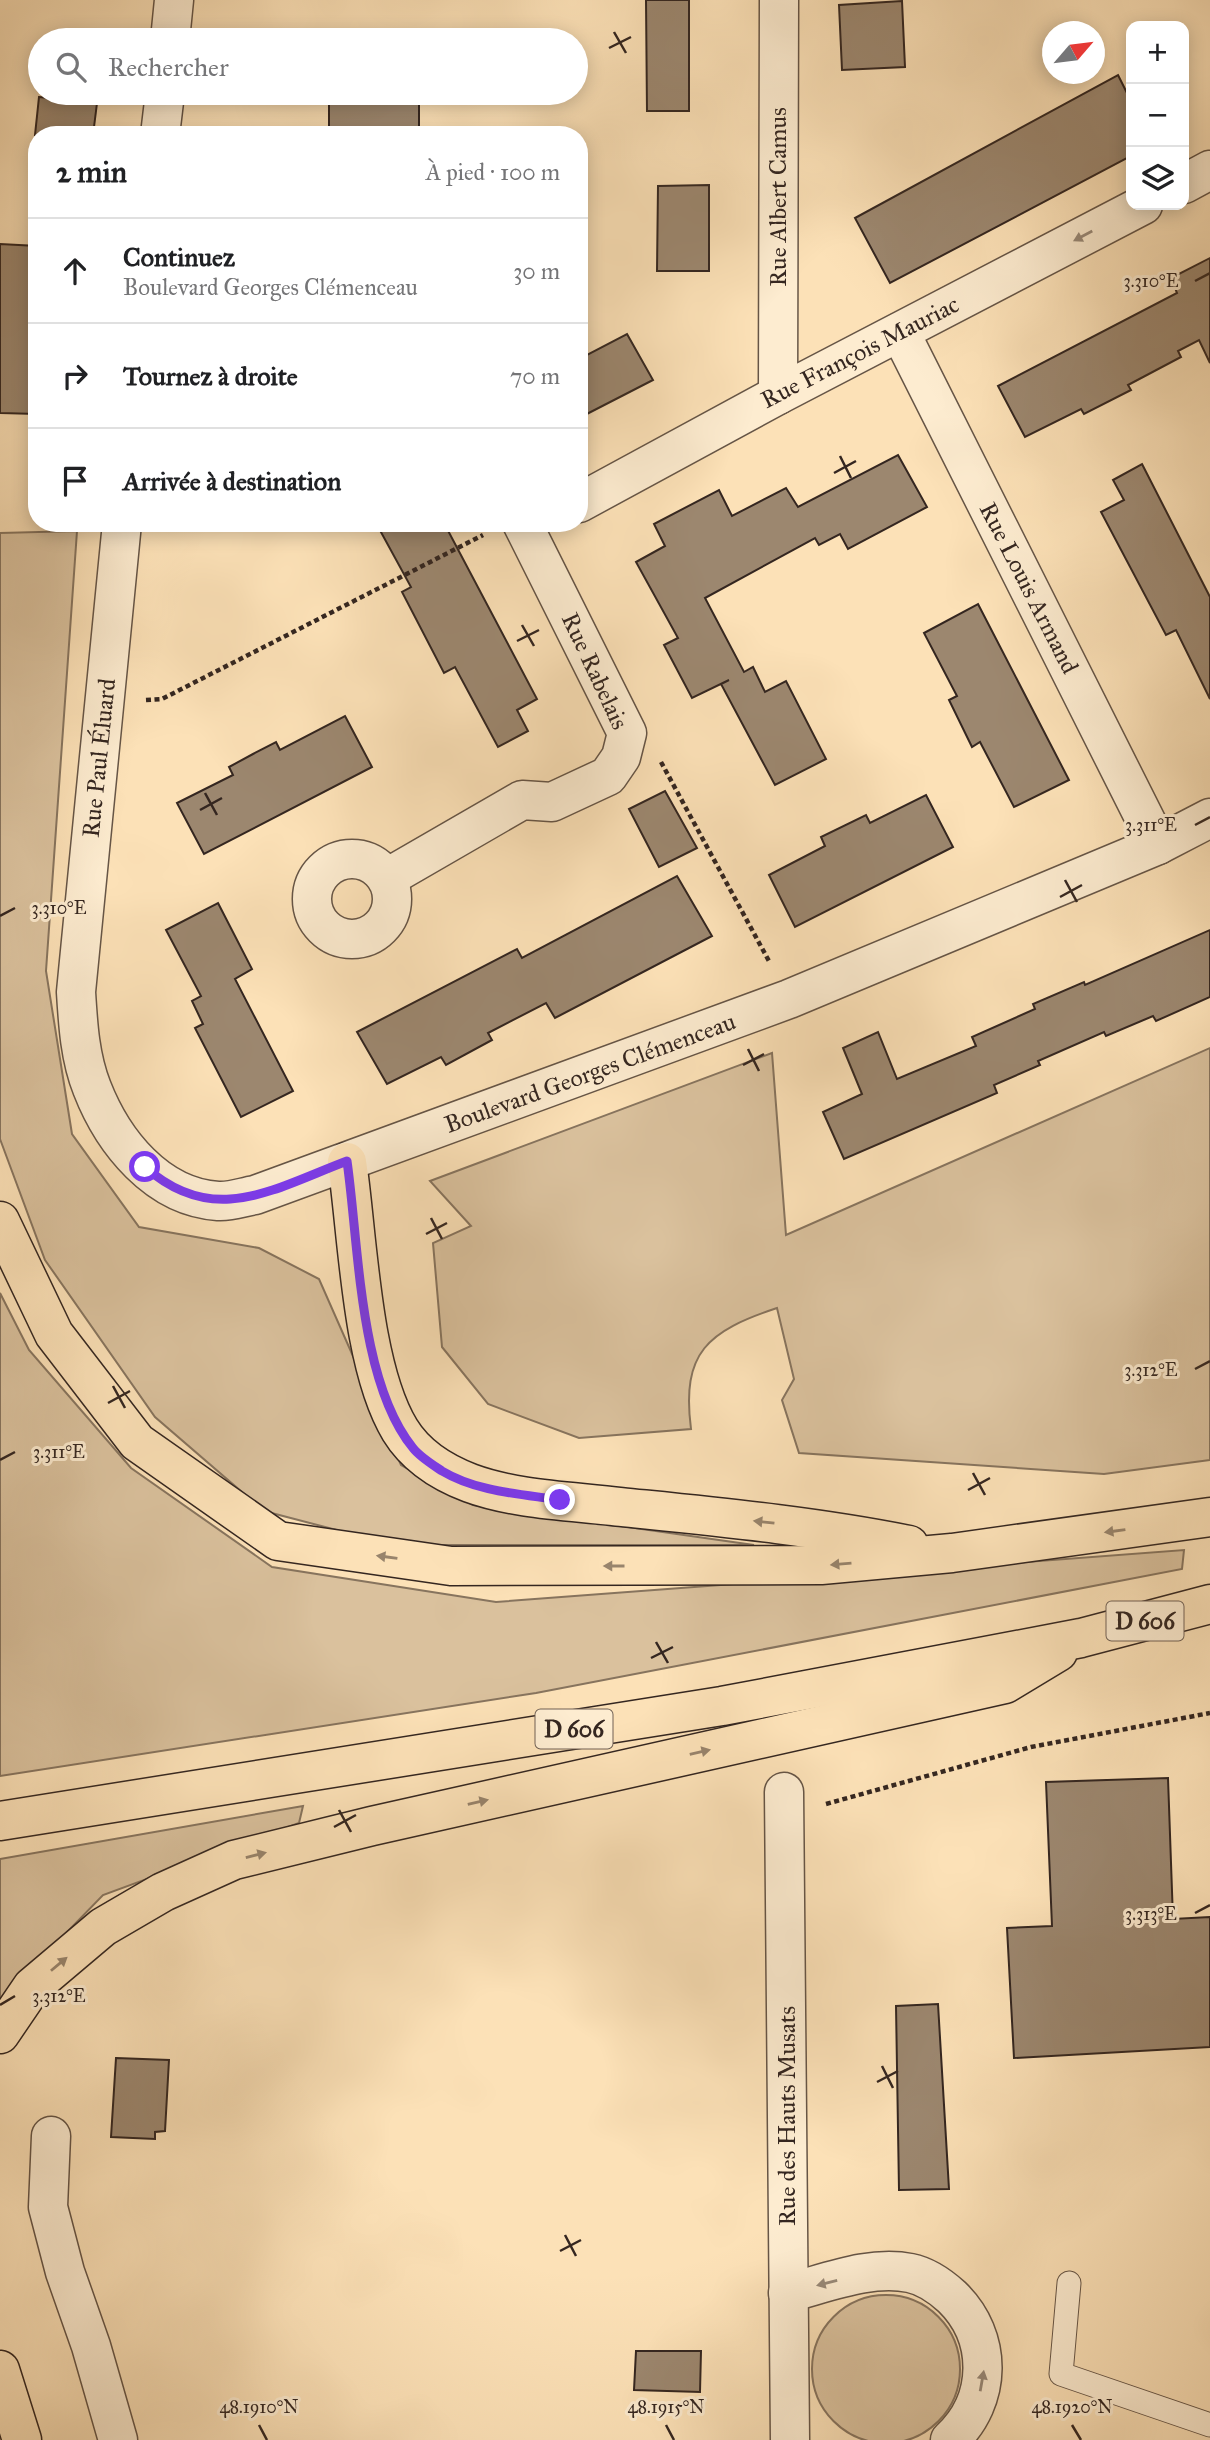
<!DOCTYPE html>
<html lang="fr">
<head>
<meta charset="utf-8">
<style>
  :root { --surface:#fff; --page:#f2f2f2; --text:#202124; --muted:#757577; --line:#e0e0e0 }
  body { margin:0; font-family:"IM FELL Great Primer",serif; background:var(--page); color:var(--text) }
  .controls { position:absolute; right:21px; top:21px; display:grid; overflow:hidden; border-radius:14px; box-shadow:0 4px 18px #0003 }
  .controls button { width:63px; height:63px; display:grid; place-items:center; padding:0; border:0; border-bottom:2px solid var(--line); background:var(--surface); color:var(--text); font:35px sans-serif }
  .compass { position:absolute; left:1042px; top:21px; width:63px; height:63px; border-radius:50%; background:var(--surface); box-shadow:0 4px 18px #0003; rotate:62deg }
  .stop { position:absolute; width:21px; height:21px; margin:-16px; border:5px solid #7c3aed; border-radius:50%; background:#fff }
  .stop.end { background:#7c3aed; border-color:#fff; box-shadow:0 2px 7px #0008 }
  .list { margin:0; padding:0; list-style:none }
  h2 { display:flex; justify-content:space-between; align-items:center; height:91px; margin:0; padding:0 28px; font-size:30px }
  h2 small { font-size:23px; font-weight:400; color:var(--muted) }
  .list li { display:grid; grid-template-columns:46px 1fr auto; gap:21px; align-items:center; box-sizing:border-box; height:105px; padding:0 28px; border-top:2px solid var(--line) }
  .list b { display:block; font-size:26px; white-space:nowrap }
  .list p { margin:0; font-size:23px; white-space:nowrap; color:var(--muted) }
  .list em { font-size:23px; font-style:normal; color:var(--muted) }
  .icon { flex:none; width:38px; height:38px; fill:none; stroke:currentColor; stroke-width:2; stroke-linecap:round; stroke-linejoin:round }
  .map { position:relative; flex:none; width:1210px; height:2440px; overflow:hidden }
  .search { position:absolute; background:var(--surface); box-shadow:0 4px 18px #0003; left:28px; top:28px; width:560px; height:77px; display:flex; align-items:center; gap:18px; box-sizing:border-box; padding:0 24px; border-radius:38px; color:var(--muted); font-size:26px }
  .panel { position:absolute; background:var(--surface); box-shadow:0 4px 18px #0003; left:28px; top:126px; width:560px; height:406px; border-radius:28px }
  .map>svg:first-child { display:block }
  .green { fill:#dac19d; stroke:#87745e; stroke-width:2 }
  .building { fill:#9c876f; stroke:#342620; stroke-width:2 }
  .lines { fill:none; stroke-linecap:round; stroke-linejoin:round }
  .service-casing { stroke:#665546; stroke-width:25 }
  .minor-casing { stroke:#665546; stroke-width:41 }
  .tertiary-casing { stroke:#665546; stroke-width:41 }
  .primary-casing { stroke:#342620; stroke-width:41 }
  .path { stroke:#342620; stroke-width:4.5; stroke-dasharray:5 3.5; stroke-linecap:butt }
  .service { stroke:#fdecd0; stroke-width:23 }
  .minor { stroke:#fdecd0; stroke-width:38 }
  .tertiary { stroke:#fdecd0; stroke-width:38 }
  .primary { stroke:#fce1b7; stroke-width:38 }
  .oneway { fill:#988978 }
  .oneway2 { fill:#98846c }
  .route { stroke:#7c3aed; stroke-width:9 }
  .ticks { fill:none; stroke:#342620; stroke-width:2.5 }
  .labels { text-anchor:middle; stroke-width:6; stroke-linejoin:round; paint-order:stroke }
  .shield { fill:#fdecd0; stroke:#706155; stroke-width:2 }
  .shield-label { font-size:23px; font-weight:bold; fill:#342620 }
  .street-label { font-size:24px; fill:#342620; stroke:#fdecd0 }
  .ticks-label { font-size:18px; text-anchor:middle; fill:#342620; stroke:#fdecd0; stroke-width:6; stroke-linejoin:round; paint-order:stroke }
</style>
</head>
<body>
<div class="map">
<svg width="1210" height="2440" viewBox="0 0 1210 2440">
  <rect width="100%" height="100%" fill="#fce1b7"/>
  <filter id="stains"><feTurbulence type="fractalNoise" baseFrequency=".00286" numOctaves="4"/><feColorMatrix values="0 0 0 0 .2 0 0 0 0 .09 0 0 0 0 .02 0 0 0 .5 -.17"/></filter>
  <radialGradient id="worn" r=".72"><stop offset=".6" stop-color="#630" stop-opacity="0"/><stop offset="1" stop-color="#630" stop-opacity=".3"/></radialGradient>
  <g class="green">
    <path d="M77,531l-31,440 26,163 67,93 120,21 60,31 82,186 72,40 281,40h-360l-130,-34 -109,-94 -110,-157 -45,-121v-606z"/>
    <path d="M1210,1048v412l-106,14 -305,-21 -17,-53 12,-21 -17,-71c-69,23 -96,44 -86,121l-112,9 -91,-34 -46,-57 -9,-104 38,-17 -41,-45 342,-128 14,182z"/>
    <path d="M0,1293l29,57 102,118 141,99 224,35 688,-52 -2,19 -646,124 -536,83z"/>
    <path d="M303,1806l-4,17 -196,72 -103,106v-142z"/>
    <circle cx="886" cy="2369" r="74"/>
  </g>
  <g class="building">
    <path d="M646,0h43v111h-42z"/>
    <path d="M902,1l3,66 -63,3 -3,-65z"/>
    <path d="M1118,75l13,26v55l-241,127 -35,-65z"/>
    <path d="M329,93h90v42l-90,-1z"/>
    <path d="M39,97l58,6 -4,32h-58z"/>
    <path d="M709,185v86h-52l1,-85z"/>
    <path d="M0,244l37,2v168l-37,-1z"/>
    <path d="M1210,258v105l-11,-23 -21,11 3,6 -53,28 3,5 -47,24 -3,-5 -56,28 -27,-51 179,-93 -6,-15z"/>
    <path d="M627,334l26,46 -74,38v-59z"/>
    <path d="M898,455l29,52 -79,42 -8,-15 -21,11 -4,-7 -110,60 39,74 9,-5 12,25 21,-11 40,78 -51,26 -54,-101 8,-4 -37,18 -28,-53 14,-7 -42,-76 29,-16 -11,-22 65,-34 13,26 54,-28 12,19z"/>
    <path d="M1142,464l68,133v102l-34,-69 -10,5 -65,-123 23,-12 -11,-20z"/>
    <path d="M376,523h68l93,176 -20,11 11,21 -30,16 -43,-80 -11,6 -42,-81 9,-5z"/>
    <path d="M978,604l91,176 -55,27 -34,-65 -8,5 -23,-47 8,-4 -33,-63z"/>
    <path d="M345,716l27,51 -168,87 -27,-51 56,-28 -4,-8 24,-13 23,-12 4,8z"/>
    <path d="M665,791l32,57 -38,19 -30,-58z"/>
    <path d="M926,795l27,52 -158,80 -26,-52 56,-29 -4,-9 45,-22 4,8z"/>
    <path d="M677,876l35,60 -157,82 -9,-15 -58,30 4,7 -46,25 -5,-8 -54,27 -30,-52 160,-83 5,9z"/>
    <path d="M218,903l34,66 -17,10 58,112 -52,26 -46,-89 8,-4 -11,-23 9,-5 -35,-66z"/>
    <path d="M1210,930v67l-54,24 -3,-5 -47,20 -2,-4 -66,29 2,4 -46,20 3,8 -153,66 -21,-47 39,-18 -19,-46 35,-16 19,47 79,-33 -4,-9 63,-28 -2,-5 51,-22 1,3z"/>
    <path d="M1168,1778l5,141 37,-2v130l-196,11 -7,-130 45,-2 -6,-144z"/>
    <path d="M938,2004l11,185 -50,1 -3,-184z"/>
    <path d="M116,2058l53,2 -4,71 -10,1v7l-44,-2z"/>
    <path d="M636,2351h65l-1,41 -66,-2z"/>
  </g>
  <g class="lines">
    <g class="service-casing">
      <path id="service" d="M1069,2283l-8,91 149,51"/>
    </g>
    <g class="minor-casing">
      <g id="minor">
        <path d="M1184,184l26,-14"/>
        <path d="M900,332l258,513"/>
        <path d="M778,395l1,-395"/>
        <path d="M579,503l199,-108 365,-190"/>
        <circle cx="352" cy="899" r="40"/>
        <path d="M387,878l135,-78 30,2 56,-26 13,-19 6,-24 -105,-210"/>
        <path d="M784,1792l6,648"/>
        <path d="M51,2136l-3,71 17,65 26,74 27,94"/>
        <path d="M788,2293c39,-10 82,-28 122,-20 15,3 31,14 42,24 41,40 41,103 -2,143"/>
      </g>
    </g>
    <g class="tertiary-casing">
      <g id="tertiary">
        <path d="M170,40l4,-40"/>
        <path d="M160,135l5,-42"/>
        <path d="M122,523l-46,469c2,33 4,66 16,96 21,54 65,109 126,113 12,1 25,-4 37,-6l534,-196 369,-154 52,-27"/>
      </g>
    </g>
    <g class="primary-casing">
      <g id="primary">
        <path d="M347,1162c11,75 14,204 53,268 16,26 41,42 70,53 46,17 102,18 151,24 97,10 193,19 288,38"/>
        <path d="M0,1221l54,113 83,108 141,99 173,25 370,-1 131,-12 258,-36"/>
        <path d="M0,1821l722,-115 359,-68 129,-34"/>
        <path d="M0,2034l32,-47 71,-60 60,-35 71,-32 138,-34 633,-142 53,-32"/>
        <path d="M0,2370l22,70"/>
      </g>
    </g>
    <g class="path">
      <path d="M146,700l16,-1 321,-164"/>
      <path d="M661,762l109,201"/>
      <path d="M826,1804l205,-57 179,-34"/>
    </g>
    <use href="#service" class="service"/>
    <use href="#minor" class="minor"/>
    <use href="#tertiary" class="tertiary"/>
    <use href="#primary" class="primary"/>
  </g>
  <defs><path id="oneway-solid" d="M-6-.8H1V-3.2L6.5 0L1 3.2V.8H-6Z" transform="scale(1.75)"/></defs>
  <g class="oneway">
    <use href="#oneway-solid" transform="translate(1083 236) rotate(152)"/>
    <use href="#oneway-solid" transform="translate(827 2283) rotate(166)"/>
    <use href="#oneway-solid" transform="translate(982 2381) rotate(-80)"/>
  </g>
  <g class="oneway2">
    <use href="#oneway-solid" transform="translate(764 1522) rotate(-174)"/>
    <use href="#oneway-solid" transform="translate(1115 1531) rotate(172)"/>
    <use href="#oneway-solid" transform="translate(387 1557) rotate(-172)"/>
    <use href="#oneway-solid" transform="translate(841 1564) rotate(175)"/>
    <use href="#oneway-solid" transform="translate(614 1566) rotate(180)"/>
    <use href="#oneway-solid" transform="translate(700 1752) rotate(-13)"/>
    <use href="#oneway-solid" transform="translate(478 1802) rotate(-13)"/>
    <use href="#oneway-solid" transform="translate(256 1855) rotate(-14)"/>
    <use href="#oneway-solid" transform="translate(59 1964) rotate(-40)"/>
  </g>
  <g class="lines">
    <path class="route" d="M145,1167c69,61 128,22 202,-6 12,84 12,221 66,287 7,9 20,17 29,23 35,21 79,23 118,29"/>
  </g>
  <path class="ticks" d="M614,32l12,21M609,48l22,-11M1195,281l15,-8M840,456l11,22M834,473l22,-12M522,625l12,21M517,641l22,-11M205,793l12,22M200,810l22,-12M1195,825l15,-8M1065,880l12,22M1060,897l22,-12M0,916l15,-8M748,1049l11,22M743,1065l21,-11M431,1218l11,21M426,1234l21,-11M1195,1369l15,-8M113,1386l12,22M108,1403l22,-12M0,1460l15,-8M973,1473l12,22M968,1490l22,-12M656,1642l12,21M651,1658l22,-11M339,1810l12,22M334,1827l22,-12M1195,1913l15,-8M0,2005l15,-9M882,2066l11,22M877,2082l21,-11M565,2235l11,21M560,2251l21,-11M259,2425l8,15M666,2425l8,15M1072,2425l9,15"/>
  <g class="labels">
    <g class="shield">
      <rect x="1106.5" y="1601.5" width="77" height="39" rx="5"/>
      <rect x="535.5" y="1709.5" width="77" height="39" rx="5"/>
    </g>
    <g class="shield-label">
      <text x="1145" y="1629">D 606</text>
      <text x="574" y="1737">D 606</text>
    </g>
    <g class="street-label">
      <text transform="translate(778 197) rotate(-90)" y="8">Rue Albert Camus</text>
      <text transform="translate(860 352) rotate(-27)" y="8">Rue François Mauriac</text>
      <text transform="translate(1029 588) rotate(63)" y="8">Rue Louis Armand</text>
      <text transform="translate(595 671) rotate(65)" y="8">Rue Rabelais</text>
      <text transform="translate(99 758) rotate(-84)" y="8">Rue Paul Éluard</text>
      <text transform="translate(590 1073) rotate(-20)" y="8">Boulevard Georges Clémenceau</text>
      <text transform="translate(787 2116) rotate(-90)" y="8">Rue des Hauts Musats</text>
    </g>
  </g>
  <g class="ticks-label">
    <text x="1151" y="287">3.310°E</text>
    <text x="1151" y="831">3.311°E</text>
    <text x="59" y="914">3.310°E</text>
    <text x="1151" y="1376">3.312°E</text>
    <text x="59" y="1458">3.311°E</text>
    <text x="1151" y="1920">3.313°E</text>
    <text x="59" y="2002">3.312°E</text>
    <text x="259" y="2413">48.1910°N</text>
    <text x="666" y="2413">48.1915°N</text>
    <text x="1072" y="2413">48.1920°N</text>
  </g>
  <rect width="100%" height="100%" filter="url(#stains)"/>
  <rect width="100%" height="100%" fill="url(#worn)"/>
</svg>
<div class="controls">
<button>+</button>
<button>−</button>
<button><svg class="icon" aria-label="layers" viewBox="0 0 24 24"><path d="M12 4l9 5-9 5-9-5zM3 14l9 5 9-5"/></svg></button>
</div>
<svg class="compass" viewBox="-18 -18 36 36"><path d="M0-13l5 13h-10z" fill="#e53935"/><path d="M0 13l5-13h-10z" fill="#757577"/></svg>
<div class="stop" style="left:145px;top:1167px"></div>
<div class="stop end" style="left:560px;top:1500px"></div>
<div class="search"><svg class="icon" aria-label="search" viewBox="0 0 24 24"><circle cx="10" cy="10" r="6"/><path d="M15 15l6 6"/></svg>Rechercher</div>
<section class="panel">
<h2>2 min<small>À pied · 100 m</small></h2>
<ul class="list">
<li><svg class="icon" aria-label="ahead" viewBox="0 0 24 24"><path d="M12 20V5M6 11l6-6 6 6"/></svg><div><b>Continuez</b><p>Boulevard Georges Clémenceau</p></div><em>30 m</em></li>
<li><svg class="icon" aria-label="right" viewBox="0 0 24 24"><path d="M7 20v-9h11M14 6l5 5-5 5"/></svg><div><b>Tournez à droite</b></div><em>70 m</em></li>
<li><svg class="icon" aria-label="arrive" viewBox="0 0 24 24"><path d="M6 21V4h12l-3 4 3 4H6"/></svg><div><b>Arrivée à destination</b></div></li>
</ul>
</section>
</div>
</body>
</html>
